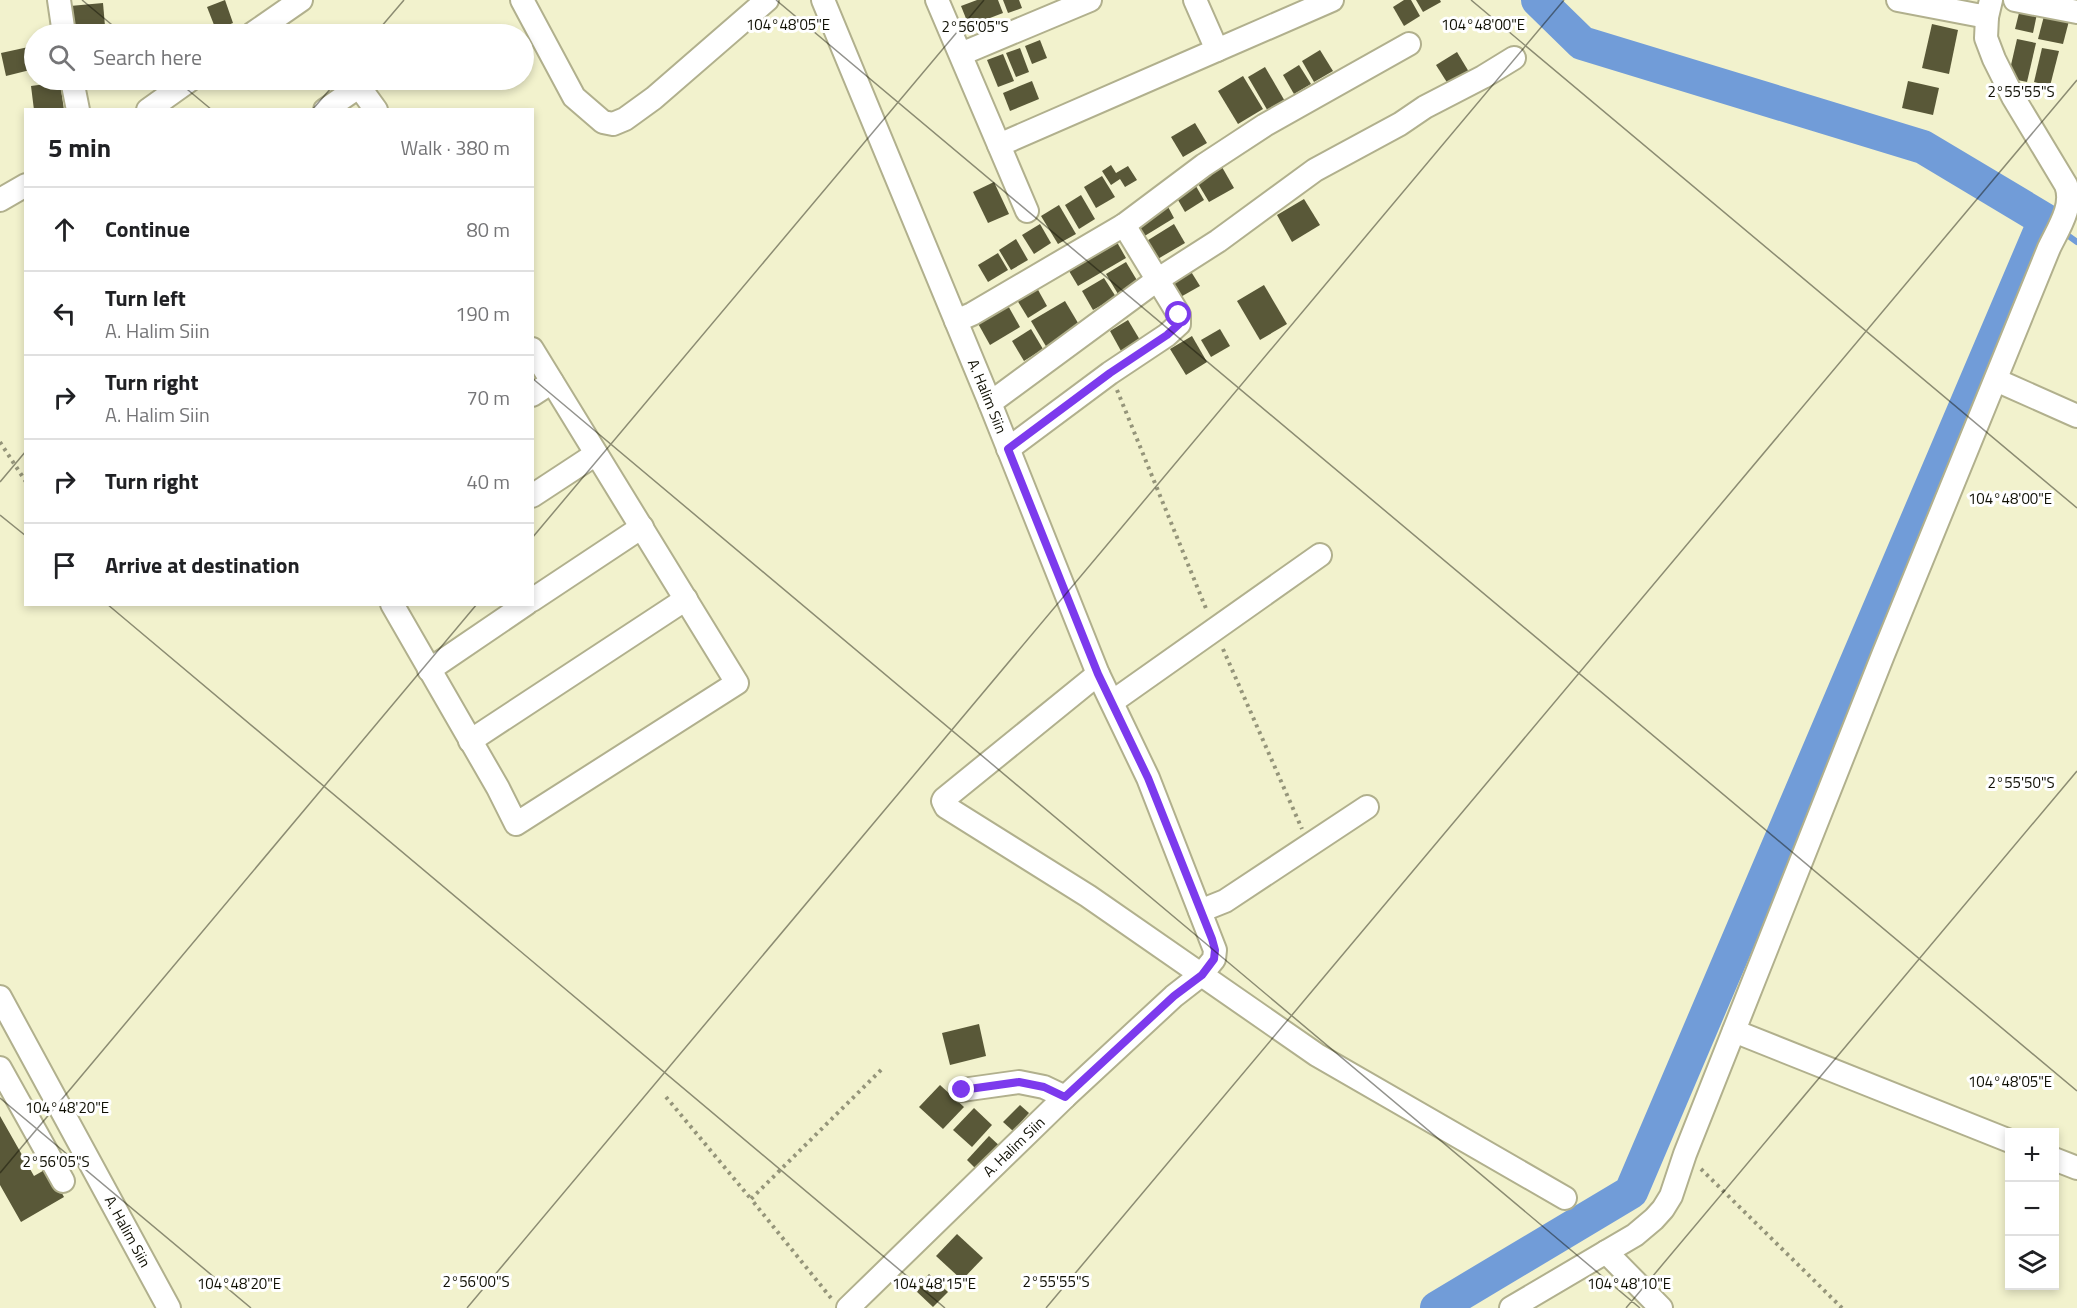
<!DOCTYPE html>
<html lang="en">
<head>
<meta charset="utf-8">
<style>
  :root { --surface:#fff; --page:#f2f2f2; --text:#202124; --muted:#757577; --line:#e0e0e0 }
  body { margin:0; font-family:"Titillium Web",sans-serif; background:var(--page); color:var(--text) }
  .controls { position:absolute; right:18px; bottom:18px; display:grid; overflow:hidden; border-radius:0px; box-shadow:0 3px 9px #0003 }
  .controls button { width:54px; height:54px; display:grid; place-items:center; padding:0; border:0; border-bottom:2px solid var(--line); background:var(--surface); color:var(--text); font:30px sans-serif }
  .stop { position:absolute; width:18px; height:18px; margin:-14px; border:4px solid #7c3aed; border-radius:50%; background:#fff }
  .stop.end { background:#7c3aed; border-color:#fff; box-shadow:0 2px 6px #0008 }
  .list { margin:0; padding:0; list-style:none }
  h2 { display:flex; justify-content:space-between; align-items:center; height:78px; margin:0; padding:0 24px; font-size:26px }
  h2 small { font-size:20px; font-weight:400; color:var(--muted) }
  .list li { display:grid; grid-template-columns:39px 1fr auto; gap:18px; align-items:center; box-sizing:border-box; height:84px; padding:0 24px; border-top:2px solid var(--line) }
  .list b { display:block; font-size:22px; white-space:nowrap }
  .list p { margin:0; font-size:20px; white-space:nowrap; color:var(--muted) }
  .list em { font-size:20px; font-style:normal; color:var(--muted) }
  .icon { flex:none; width:33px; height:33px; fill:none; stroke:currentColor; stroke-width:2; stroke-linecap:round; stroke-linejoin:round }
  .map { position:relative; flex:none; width:2077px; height:1308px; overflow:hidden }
  .search { position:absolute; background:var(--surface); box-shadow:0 3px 9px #0003; left:24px; top:24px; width:510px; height:66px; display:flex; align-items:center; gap:15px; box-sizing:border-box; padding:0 21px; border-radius:33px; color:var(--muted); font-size:22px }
  .panel { position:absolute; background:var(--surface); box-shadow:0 3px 9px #0003; left:24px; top:108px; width:510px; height:498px; border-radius:0px }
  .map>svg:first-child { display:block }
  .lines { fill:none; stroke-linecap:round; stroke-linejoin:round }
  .stream { stroke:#719cd8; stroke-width:6 }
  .river { stroke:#719cd8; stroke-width:34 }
  .building { fill:#595838 }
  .minor-casing { stroke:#b1b08d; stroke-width:26 }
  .path { stroke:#95957a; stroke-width:4; stroke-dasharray:3 4.5; stroke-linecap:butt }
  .minor { stroke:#fff; stroke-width:22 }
  .route { stroke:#7c3aed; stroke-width:8 }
  .ticks { fill:none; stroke:#101004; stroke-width:1.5; stroke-opacity:0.45 }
  .labels { text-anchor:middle; stroke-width:6; stroke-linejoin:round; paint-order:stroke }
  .street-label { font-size:15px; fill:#101004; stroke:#fff }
  .ticks-label { font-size:15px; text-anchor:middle; fill:#101004; stroke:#fff; stroke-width:6; stroke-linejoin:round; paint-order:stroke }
</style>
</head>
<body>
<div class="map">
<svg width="2077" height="1308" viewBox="0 0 2077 1308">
  <rect width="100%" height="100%" fill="#f2f2cd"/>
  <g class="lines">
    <path class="stream" d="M2063,232l14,10"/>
    <path class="river" d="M1437,1308l194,-116 414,-972 -122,-73 -341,-104 -44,-43"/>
  </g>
  <g class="building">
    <path d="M225,0l8,23 -17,7 -9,-23z"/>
    <path d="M977,0h21l5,13 -34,13 -8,-20z"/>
    <path d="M1003,0h16l3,8 -14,5z"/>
    <path d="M1404,0h7l9,16 -16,10 -11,-19z"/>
    <path d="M1416,0h24l1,2 -18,10z"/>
    <path d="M103,3l2,23 -33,3 -2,-23z"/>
    <path d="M2021,5l17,4 -5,24 -18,-4z"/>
    <path d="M2045,12l25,5 -7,27 -25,-5z"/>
    <path d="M1932,24l26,6 -9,44 -27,-6z"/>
    <path d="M2017,39l19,4 -9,39 -19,-4z"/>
    <path d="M1040,40l7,18 -15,6 -7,-18z"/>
    <path d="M33,46l1,23 -28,7 -5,-23z"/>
    <path d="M1020,48l9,24 -13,5 -10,-24z"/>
    <path d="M2042,48l17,3 -9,35 -16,-4z"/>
    <path d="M1320,50l13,21 -19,11 -12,-21z"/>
    <path d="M1457,52l12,20 -21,12 -12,-19z"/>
    <path d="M1003,54l11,27 -16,6 -11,-27z"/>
    <path d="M1299,65l12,19 -17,10 -11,-19z"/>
    <path d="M1265,67l21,36 -17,10 -21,-36z"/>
    <path d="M1243,76l20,33 -25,15 -20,-33z"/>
    <path d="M1032,81l7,18 -29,12 -7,-18z"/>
    <path d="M1908,81l31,7 -6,27 -31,-7z"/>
    <path d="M60,82l4,28h-30l-3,-24z"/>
    <path d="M1195,123l12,20 -24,14 -12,-20z"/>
    <path d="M1111,165l5,8 12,-7 9,14 -12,7 -5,-8 -9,6 -9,-14z"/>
    <path d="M1222,167l12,21 -25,14 -12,-20z"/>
    <path d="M1102,176l13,21 -19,11 -12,-21z"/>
    <path d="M1193,181l11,19 -19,12 -11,-19z"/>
    <path d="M994,182l15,32 -21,9 -15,-31z"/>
    <path d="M1081,195l14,24 -16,10 -14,-24z"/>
    <path d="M1304,199l16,26 -28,17 -15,-27z"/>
    <path d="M1166,203l8,15 -31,19 -8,-15z"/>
    <path d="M1059,205l17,29 -18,10 -17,-28z"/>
    <path d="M1040,224l11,19 -17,11 -12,-19z"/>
    <path d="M1174,224l11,19 -29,17 -11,-18z"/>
    <path d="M1114,237l12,21 -48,28 -12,-20z"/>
    <path d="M1016,239l12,21 -17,10 -12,-20z"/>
    <path d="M998,253l10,17 -20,12 -10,-17z"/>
    <path d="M1126,262l12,20 -20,12 -12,-20z"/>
    <path d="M1190,270l10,16 -23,13 -9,-16z"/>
    <path d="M1104,278l12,19 -23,13 -11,-19z"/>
    <path d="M1264,285l23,39 -27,16 -23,-39z"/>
    <path d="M1037,288l10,18 -19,12 -11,-18z"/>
    <path d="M1065,301l16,27 -34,20 -16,-27z"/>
    <path d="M1006,302l14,25 -30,18 -14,-25z"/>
    <path d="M1128,320l12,20 -19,11 -11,-20z"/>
    <path d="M1031,329l12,20 -19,12 -12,-20z"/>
    <path d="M1220,329l10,17 -19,11 -10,-17z"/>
    <path d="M1192,336l15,26 -21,13 -16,-26z"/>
    <path d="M979,1024l7,32 -36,9 -8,-32z"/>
    <path d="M940,1085l24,22 -21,22 -24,-22z"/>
    <path d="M1020,1105l9,8 -16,18 -10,-9z"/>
    <path d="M974,1108l18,17 -20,22 -19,-17z"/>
    <path d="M0,1116l34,60 14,-8 16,29 -43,25 -21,-37z"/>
    <path d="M989,1136l14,13 -22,25 -14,-14z"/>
    <path d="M957,1234l26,24 -21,22 -26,-24z"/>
    <path d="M929,1274l19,18 -15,15 -18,-17z"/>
  </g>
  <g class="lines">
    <g class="minor-casing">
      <g id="minor">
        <path d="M59,0l5,34"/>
        <path d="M522,0l52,97 29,25 10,2 12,-5 29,-21 113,-98"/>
        <path id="s1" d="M823,0l167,403 108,271 50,104 67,172 -1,9 -13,16 -27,21 -109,101 -217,211"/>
        <path d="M937,0l90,211"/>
        <path d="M1898,0l89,17 4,-17"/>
        <path d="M2015,0l62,12"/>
        <path d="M252,34l49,-34"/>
        <path d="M1217,50l115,-50"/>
        <path d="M961,54l129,-54"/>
        <path d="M72,80l6,30"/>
        <path d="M148,110l42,-30"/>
        <path d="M325,110l29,-20 4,-1 5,3 13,18"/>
        <path d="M999,145l218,-95 -22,-50"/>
        <path d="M0,200l26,-15"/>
        <path d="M956,321l16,-7 152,-89 80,-60 61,-40 144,-81"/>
        <path d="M1996,380l81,36"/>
        <path d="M532,395l20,-13"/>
        <path d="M990,403l167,-123 61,-39 97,-71 85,-46 25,-17 58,-30 31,-19"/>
        <path d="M1008,449l102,-76 57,-38 12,-11v-9l-55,-90"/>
        <path d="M532,496l64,-42"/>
        <path d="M532,600l110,-73"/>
        <path d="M392,604l106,184 18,36 221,-141 -205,-334"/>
        <path d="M429,670l97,-66"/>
        <path d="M1098,674l-154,125 -1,2 3,6 142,89 229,159 248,143"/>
        <path d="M1112,702l208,-147"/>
        <path d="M470,741l216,-142"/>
        <path d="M1200,911l25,-10 142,-94"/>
        <path id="s2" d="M0,997l169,311"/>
        <path d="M1734,1031l276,110"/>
        <path d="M0,1068l63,113"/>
        <path d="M962,1090l57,-8 25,5 21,10"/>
        <path d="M2054,1159l23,9"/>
        <path d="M1606,1252l55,56"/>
        <path d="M1511,1308l95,-56 29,-17 19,-16 9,-10 8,-13 14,-42 198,-499 166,-407c9,-19 25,-42 17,-63l-53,-88 -19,-38 -8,-21 1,-21"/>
      </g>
    </g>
    <g class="path">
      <path d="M1117,390l90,221"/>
      <path d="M0,442l26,40"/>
      <path d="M1223,649l79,180"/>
      <path d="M666,1097l85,102"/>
      <path d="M1701,1169l141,139"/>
      <path d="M831,1298l-80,-99 133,-132"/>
    </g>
    <use href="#minor" class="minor"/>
  </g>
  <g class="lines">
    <path class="route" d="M962,1090l57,-8 25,5 21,10 109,-101 28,-21 12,-16 1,-9 -3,-11 -64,-161 -50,-104 -90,-225 102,-76 57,-38 12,-11v-9"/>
  </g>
  <path class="ticks" d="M82,0l41,34M776,0l1301,1091M1471,0l606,508M375,34l29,-34M176,80l36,30M312,110l26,-30M532,378l1108,930M0,482l26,-31M0,515l26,21M532,538l452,-538M107,604l838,704M0,1098l251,210M0,1173l477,-569M467,1308l1097,-1308M1046,1308l1031,-1228M1626,1308l451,-537"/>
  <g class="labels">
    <g class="street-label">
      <text dy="5" stroke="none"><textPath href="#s1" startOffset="429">A. Halim Siin</textPath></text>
      <text transform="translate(1014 1147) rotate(-44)" y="5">A. Halim Siin</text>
      <text dy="5" stroke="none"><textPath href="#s2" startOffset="267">A. Halim Siin</textPath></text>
    </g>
  </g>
  <g class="ticks-label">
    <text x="788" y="30">104°48'05"E</text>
    <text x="1483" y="30">104°48'00"E</text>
    <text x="975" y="32">2°56'05"S</text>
    <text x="2021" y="97">2°55'55"S</text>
    <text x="2010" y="504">104°48'00"E</text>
    <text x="2021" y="788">2°55'50"S</text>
    <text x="2010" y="1087">104°48'05"E</text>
    <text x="67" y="1113">104°48'20"E</text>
    <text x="56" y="1167">2°56'05"S</text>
    <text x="476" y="1287">2°56'00"S</text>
    <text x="1056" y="1287">2°55'55"S</text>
    <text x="239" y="1289">104°48'20"E</text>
    <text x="934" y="1289">104°48'15"E</text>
    <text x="1629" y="1289">104°48'10"E</text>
  </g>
</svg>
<div class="controls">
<button>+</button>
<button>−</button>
<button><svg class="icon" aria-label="layers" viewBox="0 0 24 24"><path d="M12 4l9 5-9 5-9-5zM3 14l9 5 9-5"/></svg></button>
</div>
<div class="stop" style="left:1179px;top:315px"></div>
<div class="stop end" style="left:962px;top:1090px"></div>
<div class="search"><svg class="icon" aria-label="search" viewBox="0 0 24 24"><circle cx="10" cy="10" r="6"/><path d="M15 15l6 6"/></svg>Search here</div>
<section class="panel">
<h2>5 min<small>Walk · 380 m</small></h2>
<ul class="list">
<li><svg class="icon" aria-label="ahead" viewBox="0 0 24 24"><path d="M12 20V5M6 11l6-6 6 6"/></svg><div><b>Continue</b></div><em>80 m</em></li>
<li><svg class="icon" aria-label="left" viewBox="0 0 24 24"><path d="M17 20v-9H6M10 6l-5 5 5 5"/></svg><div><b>Turn left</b><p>A. Halim Siin</p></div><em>190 m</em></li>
<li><svg class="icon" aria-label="right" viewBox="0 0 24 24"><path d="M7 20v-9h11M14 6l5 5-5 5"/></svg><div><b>Turn right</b><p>A. Halim Siin</p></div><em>70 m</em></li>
<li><svg class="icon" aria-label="right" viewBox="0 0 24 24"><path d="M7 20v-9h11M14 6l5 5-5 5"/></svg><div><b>Turn right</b></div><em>40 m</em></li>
<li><svg class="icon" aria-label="arrive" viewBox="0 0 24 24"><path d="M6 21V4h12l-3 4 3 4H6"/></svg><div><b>Arrive at destination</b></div></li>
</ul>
</section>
</div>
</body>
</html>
